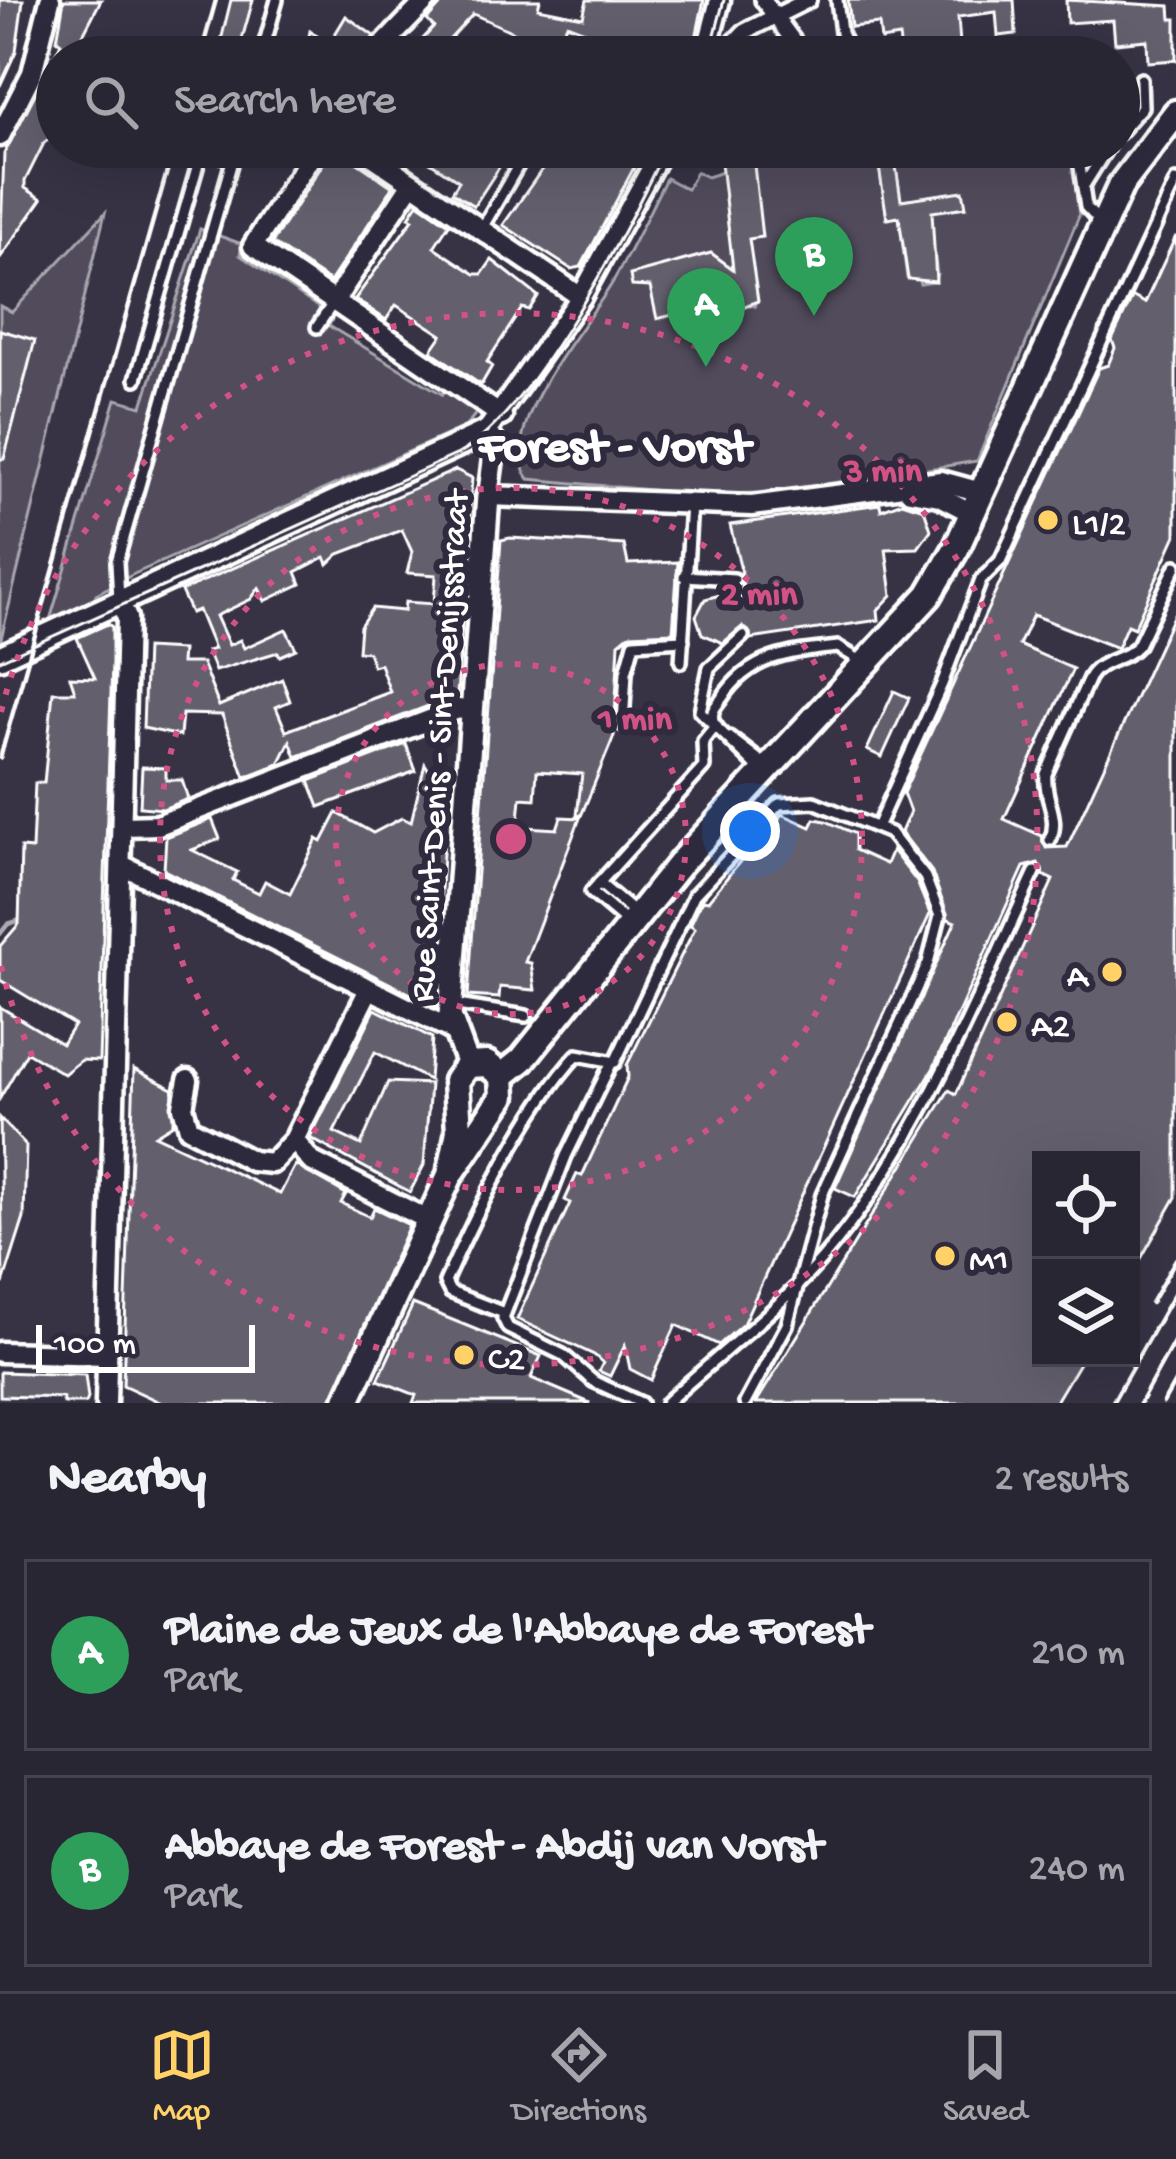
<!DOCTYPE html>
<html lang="en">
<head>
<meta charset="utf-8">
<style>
  :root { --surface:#292634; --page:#312e3c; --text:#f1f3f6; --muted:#a5a5ac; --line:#45434f; --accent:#ffd166 }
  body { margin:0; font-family:"Gochi Hand",sans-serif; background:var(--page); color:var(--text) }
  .controls { position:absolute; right:36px; bottom:36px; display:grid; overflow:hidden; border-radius:0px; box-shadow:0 12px 48px #0002 }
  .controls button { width:108px; height:108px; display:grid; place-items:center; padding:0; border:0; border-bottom:3px solid var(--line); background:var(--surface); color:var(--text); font:60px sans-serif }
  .scale { position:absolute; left:36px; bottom:30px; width:219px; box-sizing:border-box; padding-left:12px; border:6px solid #fff; border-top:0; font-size:33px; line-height:42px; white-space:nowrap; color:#fff; -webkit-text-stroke:9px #2f2a3d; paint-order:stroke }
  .you { position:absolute; left:750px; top:831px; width:42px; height:42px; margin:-30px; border:9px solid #fff; border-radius:50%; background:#1a73e8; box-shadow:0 0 0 18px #1a73e833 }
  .badge { display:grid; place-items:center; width:78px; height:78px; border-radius:50%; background:var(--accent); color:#fff; font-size:39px; font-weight:700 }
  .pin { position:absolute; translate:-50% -99px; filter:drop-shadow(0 3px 6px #0008) }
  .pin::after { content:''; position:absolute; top:63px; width:42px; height:36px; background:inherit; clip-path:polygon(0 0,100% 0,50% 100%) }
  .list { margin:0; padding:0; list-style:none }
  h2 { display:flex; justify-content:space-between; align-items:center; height:156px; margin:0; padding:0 48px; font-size:51px }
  h2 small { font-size:39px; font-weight:400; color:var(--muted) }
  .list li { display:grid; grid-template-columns:78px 1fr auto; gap:36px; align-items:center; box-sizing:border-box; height:192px; margin:0 24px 24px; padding:0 24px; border:3px solid var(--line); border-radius:0px }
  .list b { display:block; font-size:45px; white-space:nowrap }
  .list p { margin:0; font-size:39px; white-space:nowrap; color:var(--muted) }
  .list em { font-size:39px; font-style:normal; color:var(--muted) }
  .icon { flex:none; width:66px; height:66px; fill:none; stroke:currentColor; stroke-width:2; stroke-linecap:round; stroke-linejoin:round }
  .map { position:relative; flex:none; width:1176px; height:1403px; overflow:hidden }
  .search { position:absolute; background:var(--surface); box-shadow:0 12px 48px #0002; left:36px; right:36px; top:36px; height:132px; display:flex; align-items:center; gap:30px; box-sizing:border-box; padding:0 42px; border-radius:66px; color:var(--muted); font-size:45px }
  .sheet { height:588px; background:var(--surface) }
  nav { display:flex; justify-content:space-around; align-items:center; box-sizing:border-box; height:168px; border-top:3px solid var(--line); background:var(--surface); font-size:33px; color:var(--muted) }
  nav a { display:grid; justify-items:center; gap:6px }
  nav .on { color:var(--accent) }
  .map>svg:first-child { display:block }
  .green { fill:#514c5c; stroke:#a8a6ae; stroke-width:3 }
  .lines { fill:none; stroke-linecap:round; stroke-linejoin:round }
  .stream { stroke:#adabb2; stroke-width:4.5 }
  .building { fill:#635f6d; stroke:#fff; stroke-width:3 }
  .service-casing { stroke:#fff; stroke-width:18 }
  .pedestrian-casing { stroke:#fff; stroke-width:22 }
  .minor-casing { stroke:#fff; stroke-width:27 }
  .tertiary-casing { stroke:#fff; stroke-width:30 }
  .secondary-casing { stroke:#fff; stroke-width:33 }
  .service { stroke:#2f2a3d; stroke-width:9 }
  .pedestrian { stroke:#2f2a3d; stroke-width:14 }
  .minor { stroke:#2f2a3d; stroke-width:18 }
  .tertiary { stroke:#2f2a3d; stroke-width:21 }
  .secondary { stroke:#2f2a3d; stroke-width:24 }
  .tram { stroke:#fff; stroke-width:3 }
  .rail { stroke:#fff; stroke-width:4.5 }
  .ring { fill:none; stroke:#d15284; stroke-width:6; stroke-dasharray:6 12 }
  .poi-dot { fill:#ffd166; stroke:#2f2a3d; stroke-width:4.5 }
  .labels { text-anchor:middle; stroke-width:12; stroke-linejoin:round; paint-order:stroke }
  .poi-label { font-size:36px; fill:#fff; stroke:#2f2a3d; text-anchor:start }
  .street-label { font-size:36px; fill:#fff; stroke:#2f2a3d }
  .district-label { font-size:48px; font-weight:bold; fill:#fff; stroke:#2f2a3d }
  .centre { fill:#d15284; stroke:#2f2a3d; stroke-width:6 }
  .ring-label { font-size:36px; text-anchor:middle; font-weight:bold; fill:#d15284; stroke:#2f2a3d; stroke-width:12; stroke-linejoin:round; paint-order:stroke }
</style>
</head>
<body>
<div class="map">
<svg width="1176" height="1403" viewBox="0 0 1176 1403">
  <rect width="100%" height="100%" fill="#373345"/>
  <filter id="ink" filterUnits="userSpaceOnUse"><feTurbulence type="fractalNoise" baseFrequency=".00833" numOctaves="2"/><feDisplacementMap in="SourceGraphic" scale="24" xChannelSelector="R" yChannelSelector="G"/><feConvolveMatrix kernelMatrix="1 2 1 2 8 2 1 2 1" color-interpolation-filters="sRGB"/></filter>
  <g filter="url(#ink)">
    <g class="green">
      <path d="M752,147h124l11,71 12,-1 8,61 11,-1 2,7 15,-2 2,-8 -9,-62 37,-5 -2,-15 -62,8 -8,-53h178l8,69 -102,245 -196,32 -86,1 -166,-15c-36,-48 56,-151 82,-194 20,-34 37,-71 55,-107l21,11 9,-17 11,5 15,-5 16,130 17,4 -6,-67z"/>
      <path d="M105,213l-105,430v-337l12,6z"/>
      <path d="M200,229l42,15 -2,11 93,62 -4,9 113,68 7,-10 32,23 -15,19 -332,148 -38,20 -5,16 -44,20 69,-231 26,7z"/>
    </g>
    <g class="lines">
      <path class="stream" d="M0,934l8,-10 16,-5"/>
    </g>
    <g class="building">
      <path d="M0,0h23l-7,51 -16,35z"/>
      <path d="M64,0h37l-24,46 5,3 -4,8h-21v75l-13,11 -19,38v7l17,11 -42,59 4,-104 57,-111 -4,-3z"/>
      <path d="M231,0h22l-16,57h-20z"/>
      <path d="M445,0h95l-2,8 45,9 4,-17h117l-12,57 -65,-5 -2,5h-42l10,-23 -26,-10 -18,33h-13l6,-12 -69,-31 -23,25 6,6 -11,12h-39l28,-30 -7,-7z"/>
      <path d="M848,0h166l2,34 -18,2 -2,-24 -38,5 3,40h-59l-3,-20 -18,3 -2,-16 -28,3z"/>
      <path d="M1066,0l104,6 1,13h5v41l-28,2 -1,-22 -32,3 -2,-23 -46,3z"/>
      <path d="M346,16l28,20 -15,21h-54l5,-26 19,13z"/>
      <path d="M334,147l59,40 -63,95 -58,-39z"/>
      <path d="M407,147h52l16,11 5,-9 22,14 -28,43 -22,-14 7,-11z"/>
      <path d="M550,147h95l-64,120 -10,2 -68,-44 40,-57z"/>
      <path d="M687,147h65l10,90 -13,2 9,62 -16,6 -5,-11 -38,7 1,5 -43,11 -7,-32 -18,-1 -2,-11 81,-22 22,16 -12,-106z"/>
      <path d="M876,147h17l8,53 62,-9 3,16 -34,5 4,70 -28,-3 -9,-62 -12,2z"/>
      <path d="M418,203l31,21 -15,23 41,27h7l10,-14 46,36 -9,14 -7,-2 -35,54 5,4 -11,19 -50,-34 11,-16 -46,-30 -10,15 -31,-21 58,-80 -4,-2z"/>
      <path d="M1176,236v299l-42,93 -7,-3 -10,23 -84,-33 -14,30 54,24 -69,150 38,17 4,12 21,-1 109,-237v587l-45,79v-116h-90v198h41l-27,45h-299l193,-313 7,4 97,-214 -10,-5 -5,-12 -14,4 -91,202 -78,128 -20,-9 120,-266 -7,-3 -16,-47 -31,-40 9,-20 -7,-19 196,-425 9,-3 7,-17 -3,-8 18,-38 3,-5 12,6z"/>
      <path d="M0,330l35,10 -31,119h-4z"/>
      <path d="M456,470l16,8 -15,217 -161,62 -6,-16 -11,23 -34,13 -23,-62 -40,-1 -2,22 -37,-8 3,-80 36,2 -1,13h21l17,43 63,-27 8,22 -14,6 10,24 104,-39 -10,-28 -7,2 -5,-14 -10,-1 2,-25 12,-18 32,3 1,-9 29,2 2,-29 -29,-2 5,-21 -10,-22 -63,24 -11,10 -3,-7 -29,15 5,12 -36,17 -6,-13 -8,11 -35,17 13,29 11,-5 4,8 42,-19 10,20 -16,7 -2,-4 -63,19 -8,-20 7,-2 -16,-39 -7,3 -10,-22z"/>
      <path d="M902,502l22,7 7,21 -13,18 -32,1 6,46 -14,15 1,10 -128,19 -9,-12 -19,16 -21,-9 -6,-18 9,-17 18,-5 18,4 2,-20 -13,-53 150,-21 1,6z"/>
      <path d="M510,538l114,7 4,19 50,-2 -5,70 -43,2 -11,9 -5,93 -33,80 -4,-1 5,-41 -45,-3 -2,28 -14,-1 -2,21 7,8 31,2 4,-12 19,1 -55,144 6,1 4,27 -35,-3 -1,11 -31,-2 33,-456z"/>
      <path d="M108,624l4,3v35l-13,399 -18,-1 -17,14 -37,-22 -27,46v-91l62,37 12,-19 -74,-45v-34l19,-22 2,-76 11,1 3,-66h9l9,-91h22l-5,-15 25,1 -18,-40z"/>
      <path d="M894,691l15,7 -27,59 -15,-7z"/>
      <path d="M406,744l10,27 -97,36 -10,-26z"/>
      <path d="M425,764l21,33 -11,209 -271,-136 2,-33 46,-18 8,20 -28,11 45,22 -4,8 26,13 6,-12 25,13 27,-55 5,3 15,-29 36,20 29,-15 9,4z"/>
      <path d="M142,767l24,1v12h16l6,19 -25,10 -23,-2z"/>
      <path d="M782,814l29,13 4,-8 11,2 29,13v16l31,14 6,-14 25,32 13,32 -187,410 -24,21 -43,-20 -25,55 -21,-11 -5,-24 -15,31 -11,-5 4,-8 -9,-8 -77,-36 53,-116 -5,-3 12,-26 5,2 46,-99 -1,-12 68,-137 -5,-3 12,-25 6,1 51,-63 6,3z"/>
      <path d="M375,1009l57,29 -3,42 -54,-28 -41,80 27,13 27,-63 42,2 -6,81 -14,27 -100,-54z"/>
      <path d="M134,1069l39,20v35l-18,11 125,59 15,-29 51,29 -5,9 29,14 4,-9 35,17 -79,178h-168l-39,-18z"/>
      <path d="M0,1118l26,28 -2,72 -21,66z"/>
      <path d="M413,1304l128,52 -10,22 59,25h-177l3,-8 -38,-15z"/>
      <path d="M0,1372l85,3 3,23 -2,5h-23v-5l-63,-2z"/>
    </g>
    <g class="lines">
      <g class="service-casing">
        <g id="service">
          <path d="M837,0l4,33 11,24"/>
          <path d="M261,57l16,-57"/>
          <path d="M1119,133l23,-26 -1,-28"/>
          <path d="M203,147l29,14"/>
          <path d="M1077,147l9,60 13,14"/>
          <path d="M1083,187l25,-40"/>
          <path d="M482,228l40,-69 -14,-12"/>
          <path d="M317,327l18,-27"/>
          <path d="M136,379l67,-232"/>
          <path d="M684,576l50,3"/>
          <path d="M119,599l-2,-37 119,-415"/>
          <path d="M743,636l-34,32 -9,43 60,59"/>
          <path d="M681,662l10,-158"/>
          <path d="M713,722c-2,-12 2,-14 9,-24 28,-43 68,-46 116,-51l23,14"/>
          <path d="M623,725l3,-53 8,-29 49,-3"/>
          <path d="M729,737l38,29"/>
          <path d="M877,827l65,-143 39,-104 19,-19 176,-380"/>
          <path d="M1050,840c11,-24 -7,-41 -4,-66l43,-96c12,-20 34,-16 49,-33l38,-79"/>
          <path d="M599,883l38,32"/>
          <path d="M629,924l-38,-32 113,-125 -1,-26 13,-16"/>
          <path d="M451,1004l75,12"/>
          <path d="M611,1064l-45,92 -63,162 5,10 55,27 30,26 48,22"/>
          <path d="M504,1313l-54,-21 -5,-10c30,-67 83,-175 132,-227l38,7 79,-167 85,-91 35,-2 76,31 35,44 15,39 -12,47 -106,232 -35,130 -42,78"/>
          <path d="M666,1403c53,-49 108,-89 156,-144 96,-112 151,-254 213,-387"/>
        </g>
      </g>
      <g class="pedestrian-casing">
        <g id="pedestrian">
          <path d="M763,0l34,46"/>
          <path d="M721,56l23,-24 64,-32"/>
        </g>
      </g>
      <g class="minor-casing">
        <g id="minor">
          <path d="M372,57l55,-57"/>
          <path d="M705,57l15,-57"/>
          <path d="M0,136l32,-63 18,-73"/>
          <path d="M317,147l-64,99 249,170"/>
          <path d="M359,147l222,150"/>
          <path d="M663,147l-82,150 -95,135 9,11 -7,53 264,10 189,-25 40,11"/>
          <path d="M335,300l77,-117"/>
          <path d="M910,491l29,5 33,17"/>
          <path d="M124,826l34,-1 300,-116 13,2"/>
          <path d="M124,866l328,164"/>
          <path d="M188,1080l-5,27 6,21 63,33 20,2 22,-23 75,-151"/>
          <path d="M294,1140l17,21 119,60"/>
          <path d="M0,1352l107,3"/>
          <path d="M106,1403l21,-785 -7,-16"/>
        </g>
      </g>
      <g class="tertiary-casing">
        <g id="tertiary">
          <path d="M0,657l486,-225"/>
          <path d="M468,1065l-18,-49 38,-520"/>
        </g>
      </g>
      <g class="secondary-casing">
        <g id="secondary">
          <path d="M502,1076l20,-16 160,-199 247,-266 27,-46 165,-364 55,-72"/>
          <path d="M346,1403l104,-228 53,-79 -1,-20 -15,-12 -19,1 -12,16 3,50 -9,44"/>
        </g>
      </g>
      <use href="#service" class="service"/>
      <use href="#pedestrian" class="pedestrian"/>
      <use href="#minor" class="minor"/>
      <use href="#tertiary" class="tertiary"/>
      <use href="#secondary" class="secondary"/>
      <g class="tram">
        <path d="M709,57l15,-57"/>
        <path d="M0,660l458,-206c73,-38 171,-229 208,-307"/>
      </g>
      <g class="rail">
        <path d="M200,57l16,-57"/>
        <path d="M0,758l174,-611"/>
        <path d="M1151,1303l25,-44"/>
        <path d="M1112,1403l64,-113"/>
        <path d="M1140,1403l36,-65"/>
        <path d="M1163,1403l13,-23"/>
      </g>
    </g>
  </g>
  <g class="ring">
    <circle cx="511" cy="839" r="175"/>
    <circle cx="511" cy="839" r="351"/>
    <path d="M1 712A526 526 0 1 1 1 966"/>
  </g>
  <g class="poi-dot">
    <circle cx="1048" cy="520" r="12"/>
    <circle cx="1112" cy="972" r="12"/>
    <circle cx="1007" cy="1022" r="12"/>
    <circle cx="945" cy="1256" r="12"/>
    <circle cx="464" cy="1355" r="12"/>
  </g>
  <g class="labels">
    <g class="poi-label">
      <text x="1072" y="533">L1/2</text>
      <text x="1088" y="985" text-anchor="end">A</text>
      <text x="1031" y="1035">A2</text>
      <text x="969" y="1269">M1</text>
      <text x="488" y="1368">C2</text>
    </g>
    <g class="street-label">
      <text transform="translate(436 746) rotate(-86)" y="13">Rue Saint-Denis - Sint-Denijsstraat</text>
    </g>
    <g class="district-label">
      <text x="614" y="459">Forest - Vorst</text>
    </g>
  </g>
  <circle cx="511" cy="839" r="18" class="centre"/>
  <g class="ring-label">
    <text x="883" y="480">3 min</text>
    <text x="759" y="603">2 min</text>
    <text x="635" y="728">1 min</text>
  </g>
</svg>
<div class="controls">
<button><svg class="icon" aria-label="locate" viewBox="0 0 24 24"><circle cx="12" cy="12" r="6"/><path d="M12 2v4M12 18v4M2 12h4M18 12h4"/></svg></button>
<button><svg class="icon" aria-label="layers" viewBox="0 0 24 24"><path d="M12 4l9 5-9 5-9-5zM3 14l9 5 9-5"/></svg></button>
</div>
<div class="scale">100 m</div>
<div class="you"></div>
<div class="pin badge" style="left:706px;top:367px;background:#2e9e5b">A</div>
<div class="pin badge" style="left:814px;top:316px;background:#2e9e5b">B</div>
<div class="search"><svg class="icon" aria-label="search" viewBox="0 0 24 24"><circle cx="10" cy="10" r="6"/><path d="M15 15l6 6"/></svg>Search here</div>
</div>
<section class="sheet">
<h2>Nearby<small>2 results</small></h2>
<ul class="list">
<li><span class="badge" style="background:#2e9e5b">A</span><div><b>Plaine de Jeux de l'Abbaye de Forest</b><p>Park</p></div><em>210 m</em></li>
<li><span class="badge" style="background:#2e9e5b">B</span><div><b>Abbaye de Forest - Abdij van Vorst</b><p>Park</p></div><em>240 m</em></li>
</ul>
</section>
<nav>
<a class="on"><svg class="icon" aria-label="map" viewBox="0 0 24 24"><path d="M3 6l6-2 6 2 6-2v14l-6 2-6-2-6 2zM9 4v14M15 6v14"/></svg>Map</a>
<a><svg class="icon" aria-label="directions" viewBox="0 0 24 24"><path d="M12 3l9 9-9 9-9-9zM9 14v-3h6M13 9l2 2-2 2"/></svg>Directions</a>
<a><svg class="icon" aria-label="saved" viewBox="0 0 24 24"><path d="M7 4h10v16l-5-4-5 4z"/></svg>Saved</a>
</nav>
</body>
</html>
